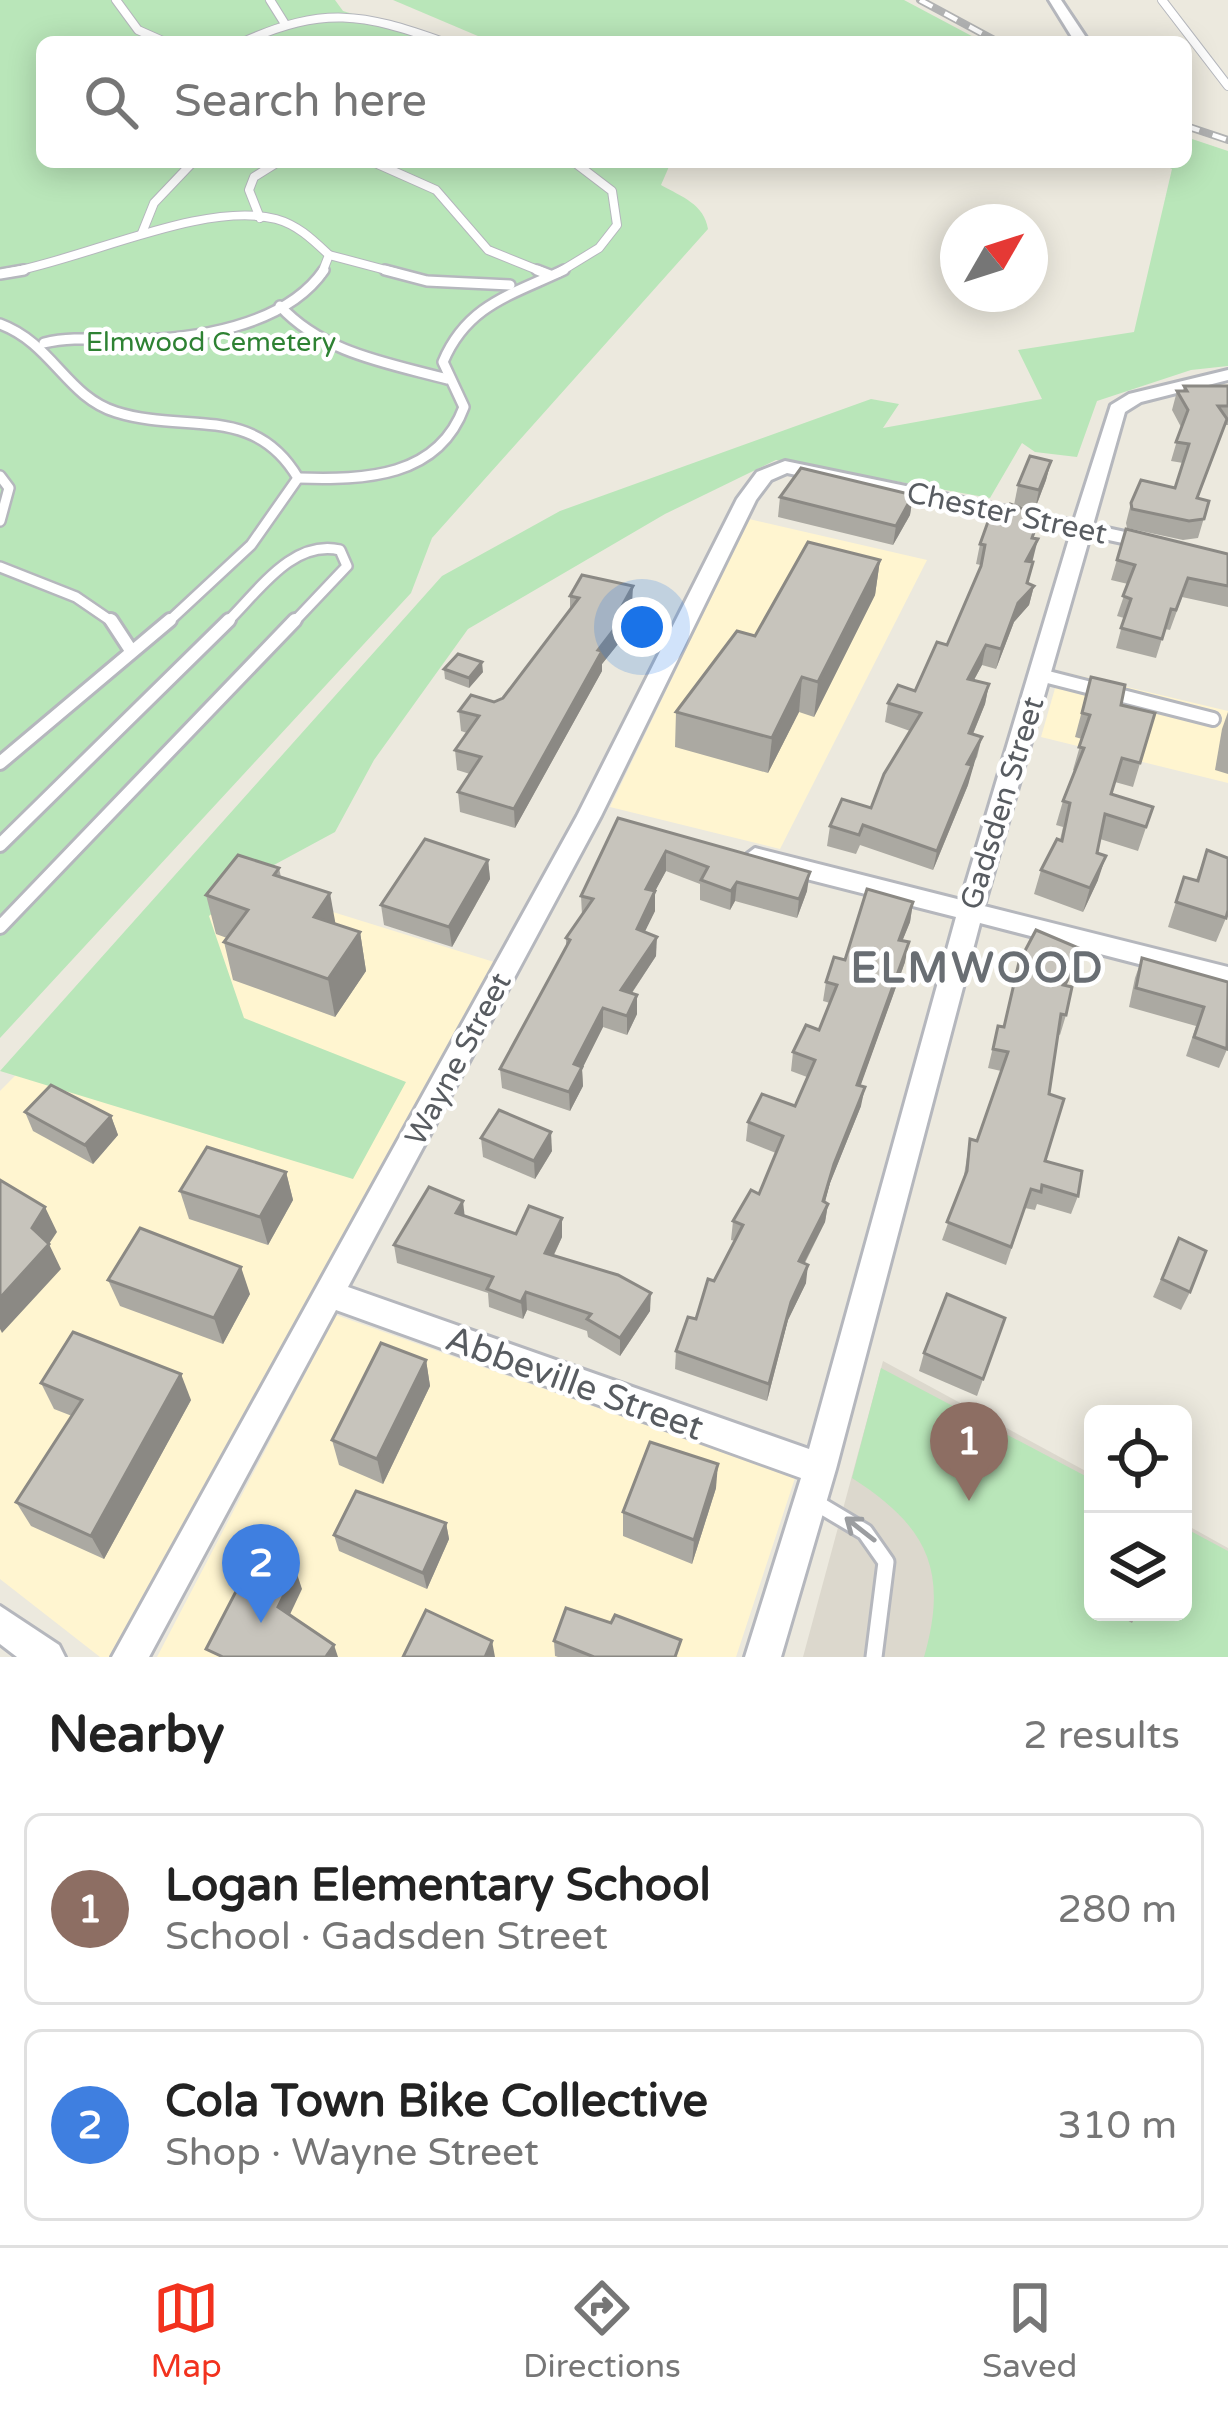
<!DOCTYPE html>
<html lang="en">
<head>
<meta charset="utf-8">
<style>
  :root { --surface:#fff; --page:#f6f6f6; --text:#222; --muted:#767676; --line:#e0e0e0; --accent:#f2321e }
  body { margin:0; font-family:"Varela Round",sans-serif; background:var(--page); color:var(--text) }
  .controls { position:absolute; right:36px; bottom:36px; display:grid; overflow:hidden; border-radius:18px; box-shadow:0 6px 30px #0003 }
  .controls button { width:108px; height:108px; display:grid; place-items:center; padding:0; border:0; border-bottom:3px solid var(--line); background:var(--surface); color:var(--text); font:60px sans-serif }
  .compass { position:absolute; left:940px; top:204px; width:108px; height:108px; border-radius:50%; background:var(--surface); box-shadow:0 6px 30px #0003; rotate:51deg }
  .you { position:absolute; left:642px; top:627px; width:42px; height:42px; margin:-30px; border:9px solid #fff; border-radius:50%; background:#1a73e8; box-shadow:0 0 0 18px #1a73e833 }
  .badge { display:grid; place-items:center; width:78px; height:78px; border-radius:50%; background:var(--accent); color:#fff; font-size:39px; font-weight:700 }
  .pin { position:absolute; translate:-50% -99px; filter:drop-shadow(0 3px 6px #0008) }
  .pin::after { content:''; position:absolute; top:63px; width:42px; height:36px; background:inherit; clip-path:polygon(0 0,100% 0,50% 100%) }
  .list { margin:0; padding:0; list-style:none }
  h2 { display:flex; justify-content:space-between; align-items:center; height:156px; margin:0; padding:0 48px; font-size:51px }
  h2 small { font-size:39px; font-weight:400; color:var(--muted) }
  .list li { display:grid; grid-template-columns:78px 1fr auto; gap:36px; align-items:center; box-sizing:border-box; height:192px; margin:0 24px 24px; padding:0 24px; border:3px solid var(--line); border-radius:18px }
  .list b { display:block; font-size:45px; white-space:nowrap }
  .list p { margin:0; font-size:39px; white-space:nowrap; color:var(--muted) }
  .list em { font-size:39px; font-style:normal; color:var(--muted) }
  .icon { flex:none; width:66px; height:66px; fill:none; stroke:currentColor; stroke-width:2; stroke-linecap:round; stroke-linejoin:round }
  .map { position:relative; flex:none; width:1228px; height:1657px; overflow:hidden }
  .search { position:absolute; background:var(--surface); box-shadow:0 6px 30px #0003; left:36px; right:36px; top:36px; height:132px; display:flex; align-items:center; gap:30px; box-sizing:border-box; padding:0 42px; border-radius:18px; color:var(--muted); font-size:45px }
  .sheet { height:588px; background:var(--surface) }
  nav { display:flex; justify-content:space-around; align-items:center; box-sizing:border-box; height:168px; border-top:3px solid var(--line); background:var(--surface); font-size:33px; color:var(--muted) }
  nav a { display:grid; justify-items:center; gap:6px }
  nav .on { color:var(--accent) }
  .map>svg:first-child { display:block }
  .commercial { fill:#fff5d0 }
  .education { fill:#dcd8cd }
  .green { fill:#b9e6b9 }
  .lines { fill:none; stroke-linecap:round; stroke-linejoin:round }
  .lane-far3-casing { stroke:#b5b7bd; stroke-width:10 }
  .lane-far2-casing { stroke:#b5b7bd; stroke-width:14 }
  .lane-far1-casing { stroke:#b5b7bd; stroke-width:18 }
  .lane-casing { stroke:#b5b7bd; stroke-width:21 }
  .street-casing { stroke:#b5b7bd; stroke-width:6 }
  .lane-far3 { stroke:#fff; stroke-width:8 }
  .lane-far2 { stroke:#fff; stroke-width:9 }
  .lane-far1 { stroke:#fff; stroke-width:12 }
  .lane { stroke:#fff; stroke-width:15 }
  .street { fill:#fff; fill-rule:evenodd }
  .rail-casing { stroke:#b1b2b2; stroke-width:8 }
  .rail { stroke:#fff; stroke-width:4.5; stroke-dasharray:14; stroke-linecap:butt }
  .wall { fill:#aba9a2 }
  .shaded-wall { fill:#8b8984 }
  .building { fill:#c7c4bc; stroke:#8b8984; stroke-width:3 }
  .oneway { stroke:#9b9da0 }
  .labels { text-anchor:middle; stroke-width:9; stroke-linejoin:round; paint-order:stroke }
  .far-park-label { font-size:27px; fill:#2e8233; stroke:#fff }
  .street-label { font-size:30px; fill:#585c61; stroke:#fff }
  .near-street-label { font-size:36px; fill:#585c61; stroke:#fff }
  .district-label { font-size:42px; font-weight:bold; letter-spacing:3px; fill:#696e73; stroke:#fff }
</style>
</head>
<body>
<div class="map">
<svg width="1228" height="1657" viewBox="0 0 1228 1657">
  <rect width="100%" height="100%" fill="#ece9de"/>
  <g class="commercial">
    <path d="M749,519l178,41 -147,289 -170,-42z"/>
    <path d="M1060,671l168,40v72l-187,-46z"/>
    <path d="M214,875l280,87 -385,695h-9l-100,-78v-488z"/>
    <path d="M336,1315l459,163 -59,179h-579z"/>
  </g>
  <path class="education" d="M883,1361l210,114v137h90v-89l45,25v109h-425z"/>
  <g class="green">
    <path d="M0,0h335l8,11 100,31h-401v120h629l-10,23c21,12 43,19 47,44l-276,309 -21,55 -411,445z"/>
    <path d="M393,0h511l79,42h-491z"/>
    <path d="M1186,137l42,14v215l-37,4 -94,31 -20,56 -42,-5 -13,-9 -32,55 -214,-38 -111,54 -197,115 -94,131 -39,72 -74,40 -52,44 35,102 162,64 -53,97 -353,-108 442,-495 118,-65 311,-112 28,5 -16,24 159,-29 -24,-49 116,-18 38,-163 -15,-7h29z"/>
    <path d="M881,1368l212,112v132h90v-85l45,24v106h-304c25,-87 3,-131 -72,-179z"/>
  </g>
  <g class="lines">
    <g class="lane-far3-casing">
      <g id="lane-far3">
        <path d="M116,0l22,30 27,12"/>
        <path d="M270,0l15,24"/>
        <path d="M1162,0l66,86"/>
        <path d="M243,42c81,-36 119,-29 200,0"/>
        <path d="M373,162l63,28 52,60 57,23"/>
        <path d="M260,218l-11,-28 5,-13 24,-15"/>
        <path d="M142,233l12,-30 39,-41"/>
        <path d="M329,255l68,18"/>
        <path d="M6,273c77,-13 199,-73 270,-54 22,6 37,21 53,36l-7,18"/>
        <path d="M558,273l41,-25 18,-23 -5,-34 -38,-29"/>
      </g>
    </g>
    <g class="lane-far2-casing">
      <g id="lane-far2">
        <path d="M385,270l42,11 83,4"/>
        <path d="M537,270l13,5"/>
        <path d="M0,274l24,-4"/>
        <path d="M280,306c43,47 108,57 167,73"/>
        <path d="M0,324c52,19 67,73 116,88 69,22 138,-9 182,66l-47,67 -84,78"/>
        <path d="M44,343c28,-7 55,-3 84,-3 63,0 157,-13 196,-70"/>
        <path d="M0,476l9,12 -9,33"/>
        <path d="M298,478c67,2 140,0 166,-71l-21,-45c24,-57 68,-67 121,-92"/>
        <path d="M0,567l76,30 38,26"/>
        <path d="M226,623c32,-31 66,-84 114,-73l7,16 -54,57"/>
      </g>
    </g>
    <g class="lane-far1-casing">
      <g id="lane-far1">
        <path d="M111,620l19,29"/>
        <path d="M1040,675l173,44"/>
        <path d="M0,763l170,-143"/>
        <path d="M0,845l229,-225"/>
        <path d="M0,927l295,-307"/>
      </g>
    </g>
    <g class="lane-casing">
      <path id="lane" d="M813,1501l52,31 21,30 -12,95"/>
    </g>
    <g class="street-casing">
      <g id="street">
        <path d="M1049,0h12l28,42h-14z"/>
        <path d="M1228,370v10l-87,22 -16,10 -32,113 69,15 3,4 -10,6 -65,-14 -106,370 244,61v20l-248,-64 -144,546 -55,188h-36l56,-179 -465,-168 -187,347h-37l465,-841 160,-317 20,-27 28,-11 289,60 37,-116 18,-11zM787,473l284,59 -110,368 -206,-52 -12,9 12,9 201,51 -147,532 -461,-162 253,-471 155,-316 15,-20z"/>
        <path d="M0,1606l59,39 6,12h-48l-17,-13z"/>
      </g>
    </g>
    <use href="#lane-far3" class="lane-far3"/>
    <use href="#lane-far2" class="lane-far2"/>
    <use href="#lane-far1" class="lane-far1"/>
    <use href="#lane" class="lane"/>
    <use href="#street" class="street"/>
    <g class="rail-casing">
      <g id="rail">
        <path d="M920,0l78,42"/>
        <path d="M1186,126l42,14"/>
      </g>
    </g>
    <use href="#rail" class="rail"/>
  </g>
  <g class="wall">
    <path d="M1184,386h44v39h-3l-27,73 11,3 -11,37 -15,2 -56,-12 -1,-5 5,-20 44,-15 8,-25 -12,-2 10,-34 -9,-17 5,-19h6z"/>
    <path d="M1051,461l-5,19 -11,29 -21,-4 4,-20z"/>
    <path d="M913,495l-3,20 -17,30 -115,-28 2,-20z"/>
    <path d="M1126,529l102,25v53l-46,-10 -12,33 -5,-1 -9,29 -40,-10 8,-30 -7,-2 11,-32 -17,-4z"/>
    <path d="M1034,539l-1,20 -5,25 6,2 -5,19 -15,17 -18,47 -14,-4 -8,15 15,4 -4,20 -12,30 9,3 -5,20 -5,9 -4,19 -35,85 -73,-25 -4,9 -29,-8 3,-20 41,-18 39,-77 -25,-9 3,-19 27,-12 32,-46 34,-80 -5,-1 4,-20z"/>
    <path d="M880,560l-5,35 -61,122 -15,-5 -31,61 -93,-26 1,-35 79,-76z"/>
    <path d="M570,596l62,10 -10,19v14l-20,25v7l-87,157 -55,-16 -2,-20 12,-18 -13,-4 -2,-20 12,-17 -6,-2 -2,-20 44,-13 67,-88z"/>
    <path d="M444,669l39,3 -14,16 -24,-9z"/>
    <path d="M1091,677l30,28 34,8 -22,74 -18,-5 -4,12 42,13 -15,44 -38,-12 -3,14 1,27 -15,32 -49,-18 7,-24 19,-30 3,-13 -7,-2 7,-24 12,-30 -2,-1 9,-31 -7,-2z"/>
    <path d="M1228,712v62l-13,-4 7,-41z"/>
    <path d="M618,818l189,73 -10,27 -62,-17 -5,9 -30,-10v-16l-34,-13 -11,20v20l-11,21 12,24 -24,37 5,21 -10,21 -24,-8 -21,42 1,17 -13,25 -68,-23 -2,-19 66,-122v-9l16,-23 -1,-19z"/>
    <path d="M1207,850l19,68 -10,24 -48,-15 16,-50 12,3z"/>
    <path d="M488,860l2,19 -38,68 -68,-22 -3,-20z"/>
    <path d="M279,868l2,9 55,47 24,8 6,39 -31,46 -102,-37 -9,-38 3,-4 -11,-4 -10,-39z"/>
    <path d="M913,902l-3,20 -8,19 3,21 -45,124 1,20 -31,77 -5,19 3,2 -3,18 -20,41 1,20 -18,37 -21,81 -92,-32 1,-18 20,-32 39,-78 -4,-1 2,-19 26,-27 17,-41 -30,-12 2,-19 47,-16 12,-29 -16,-6 2,-19 26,-22 11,-27 -7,-2 3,-19 19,-22z"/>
    <path d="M1081,949l-6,19 -9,18v29l-6,20 -2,-1 -9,60 -4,67 33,35 -7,18 -34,-10 -2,6 -10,-2 -19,57 -64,-25 21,-59 7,-42 7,2 24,-70 -13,-3 10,-42 5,1z"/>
    <path d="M1142,958l86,24v65l-9,21 -33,-12 10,-30 -67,-19 6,-29z"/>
    <path d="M25,1112l86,4 7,19 -25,29 -60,-33z"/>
    <path d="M481,1138l71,13 -17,28 -52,-22z"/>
    <path d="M286,1172l7,28 -25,45 -79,-26 -9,-28z"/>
    <path d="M465,1216l51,18 46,-16v19l-8,18 96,56 -30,45 -32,-19 -1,-6 -60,-21 -4,9 -34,-12 -1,-14 -91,-30 -3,-18z"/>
    <path d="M1179,1238l11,54 -9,18 -28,-13z"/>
    <path d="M108,1280l142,14 -27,50 -103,-38z"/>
    <path d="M1005,1318l-28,78 -58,-25 5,-18z"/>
    <path d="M426,1360l4,26 -47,98 -44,-19 -7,-25z"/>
    <path d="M41,1383l150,17 -87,159 -73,-33 -15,-24 56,-86 -18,-7z"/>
    <path d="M716,1488l-24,76 -69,-28v-24z"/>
    <path d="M446,1523l3,16 -22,50 -88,-38 -5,-16z"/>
    <path d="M1113,1612h25l-6,11z"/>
    <path d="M554,1641l125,16h-121l-3,-1z"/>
  </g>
  <g class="shaded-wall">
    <path d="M1051,461l-5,19 -11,29 4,-19z"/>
    <path d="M913,495l-3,20 -17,30 3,-19z"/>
    <path d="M1038,539l-5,20 -11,21 4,-19z"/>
    <path d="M880,560l-5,35 -61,122 4,-35z"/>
    <path d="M1033,562l-9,34 10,-10 -5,19 -15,17 -18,47 5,-20z"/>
    <path d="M633,586l-1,20 -10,19v14l-20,25v7l-87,157 -1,-19z"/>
    <path d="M986,645l-4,20 -18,33 4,-19z"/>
    <path d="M482,662l1,10 -14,16v-10z"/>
    <path d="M802,677l-3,35 -31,61 4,-35z"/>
    <path d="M989,684l-4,20 -20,49 4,-20z"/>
    <path d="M982,737l-14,48 -35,85 4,-19 30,-87z"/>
    <path d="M666,851v20l-20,37v-19z"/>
    <path d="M1106,856l-8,24 -15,32 7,-24z"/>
    <path d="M488,860l2,19 -38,68 -3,-20z"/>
    <path d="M810,872l-3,19 -10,27 2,-19z"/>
    <path d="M737,882l-2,19 -5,9 1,-19z"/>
    <path d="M655,891v20l-18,37v-19z"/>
    <path d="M330,893l7,39 -23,-15z"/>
    <path d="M913,902l-3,20 -15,37 4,-19z"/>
    <path d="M360,932l6,39 -31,46 -7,-38z"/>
    <path d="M657,937l-1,19 -35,53v-19z"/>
    <path d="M909,942l-4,20 -51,142 3,-19z"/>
    <path d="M1081,949l-6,19 -18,36 6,-19z"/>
    <path d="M637,995v19l-10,21v-19z"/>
    <path d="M603,1008v19l-21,42 1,17 -13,25 -1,-19 5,-28z"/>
    <path d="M865,1087l-4,19 -31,77 -10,37 3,-19 11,-37z"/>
    <path d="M111,1116l7,19 -25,29 -8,-19z"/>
    <path d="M551,1132l1,19 -17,28 -1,-18z"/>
    <path d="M286,1172l7,28 -25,45 -8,-28z"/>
    <path d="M463,1201l2,18 -9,-6z"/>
    <path d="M828,1204l-3,18 -29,57 3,-18z"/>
    <path d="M45,1207l12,25 -8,12 12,25 -59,64 -2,-4v-31l32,-70z"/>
    <path d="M562,1218v19l-16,34 -1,-18z"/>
    <path d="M808,1265l-2,18 -18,37 -21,81 2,-17 22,-82z"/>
    <path d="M241,1267l9,27 -27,50 -9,-26z"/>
    <path d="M526,1292l1,18 -4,9 -2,-17z"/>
    <path d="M651,1293l-1,18 -30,45v-18z"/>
    <path d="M426,1360l4,26 -47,98 -6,-25z"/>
    <path d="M181,1374l10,26 -87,159 -13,-23z"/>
    <path d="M718,1464l-2,24 -24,76 2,-24z"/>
    <path d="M446,1523l3,16 -22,50 -4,-16z"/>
    <path d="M296,1571l6,18 -17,36 -7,-18z"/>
    <path d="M492,1641l3,16h-10z"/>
    <path d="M334,1645l4,12h-11v-2z"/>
  </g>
  <g class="building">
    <path d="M1184,386h44v20h-10l9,13 -30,79 12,3 -5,18 -15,2 -57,-12 -1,-6 10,-23 34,8 14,-44 -13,-2 12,-32 -11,-19h10z"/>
    <path d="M1030,456l21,5 -12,29 -21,-5z"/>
    <path d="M801,468l112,27 -17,31 -116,-29z"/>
    <path d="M1010,504l30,11 -8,23 6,1 -12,22 7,1 -6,21 7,3 -16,17 -17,46 -15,-4 -18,34 21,5 -20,49 13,4 -15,27 5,1 -35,86 -74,-26 -4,10 -29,-9 12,-27 29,9 13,-34 37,-61 -33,-10 10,-18 17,6 22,-49 10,3 34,-79 4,-21 -5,-1 10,-28 9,1z"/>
    <path d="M1126,529l102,25v32l-40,-8 -12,32 -5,-1 -9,30 -41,-11 10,-29 -8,-3 12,-31 -18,-5z"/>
    <path d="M808,542l72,18 -62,122 -16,-5 -30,61 -96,-26 61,-81 18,5z"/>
    <path d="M582,575l51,11 -17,31 6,2 -24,31 4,1 -88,158 -56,-17 23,-35 -26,-7 24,-34 -20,-5 12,-16 23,7 9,-4 76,-100 -9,-2z"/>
    <path d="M458,654l24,8 -13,16 -25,-9z"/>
    <path d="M1091,677l34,8 -4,20 34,8 -15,50 -18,-5 -11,36 42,13 -7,20 -41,-13 -8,39 9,3 -16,32 -49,-18 16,-31 5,2 8,-38 -7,-2 21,-53 -5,-1 11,-32 -8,-2z"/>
    <path d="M618,818l192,54 -11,27 -62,-17 -6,9 -30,-11 7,-13 -42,-16 -20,38 9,2 -18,38 20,8 -36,53 16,5 -10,21 -24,-8 -29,56 8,3 -13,25 -69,-23 70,-129 -4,-2 27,-39 -12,-3z"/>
    <path d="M425,839l63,21 -39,67 -68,-22z"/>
    <path d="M1207,850l21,8v52l-2,8 -50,-16 8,-25 14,4z"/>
    <path d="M238,855l41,13 -5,7 56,18 -16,24 46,15 -32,47 -104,-37 24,-32 -42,-15z"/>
    <path d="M867,889l46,13 -14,38 10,2 -52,143 8,2 -31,77 -11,37 5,3 -29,57 9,4 -17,37 -22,82 -93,-33 12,-34 8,2 12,-40 6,2 29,-56 -10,-4 18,-31 8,4 24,-58 -35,-14 14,-28 33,12 20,-46 -22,-8 13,-27 13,5 18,-45 -11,-3 8,-25 11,3z"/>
    <path d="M1036,930l45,19 -18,36 9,2 -6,28 -5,-1 -12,80 15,5 -19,62 37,10 -4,25 -36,-11 -1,7 -10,-3 -20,58 -64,-25 20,-51 3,-32 7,2 31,-89 -15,-3 5,-23 6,1 15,-65z"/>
    <path d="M1142,958l86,24 -1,67 -33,-12 10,-30 -68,-19z"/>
    <path d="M51,1085l60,31 -26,29 -60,-33z"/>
    <path d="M499,1110l52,22 -17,29 -53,-23z"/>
    <path d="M207,1147l79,25 -26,45 -80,-26z"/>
    <path d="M0,1180l45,27 -13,21 17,16 -49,54z"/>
    <path d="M429,1187l34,14 -7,12 60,21 13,-28 33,12 -17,35 73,22 33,18 -31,45 -33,-19 4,-5 -65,-22 -5,10 -34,-13 6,-12 -99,-32z"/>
    <path d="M140,1228l101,39 -27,51 -106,-38z"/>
    <path d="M1179,1238l27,13 -16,41 -28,-13z"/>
    <path d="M947,1294l58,24 -22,61 -59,-26z"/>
    <path d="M73,1332l108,42 -90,162 -75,-34 66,-102 -41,-17z"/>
    <path d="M381,1343l45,17 -49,99 -45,-19z"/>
    <path d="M650,1442l68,22 -24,76 -71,-28z"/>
    <path d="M356,1491l90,32 -23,50 -89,-38z"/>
    <path d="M256,1553l40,18 -18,36 56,38 -7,10 2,2h-106l-17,-8z"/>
    <path d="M566,1608l45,15 4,-8 66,25 -6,17h-81l-40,-16z"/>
    <path d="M426,1610l66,31 -7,16h-82z"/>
  </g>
  <defs><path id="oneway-shaft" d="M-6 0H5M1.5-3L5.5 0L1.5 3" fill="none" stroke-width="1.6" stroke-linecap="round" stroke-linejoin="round" transform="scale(3)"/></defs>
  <use class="oneway" href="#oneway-shaft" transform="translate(860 1529) rotate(-142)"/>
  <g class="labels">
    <g class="far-park-label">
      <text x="211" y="351">Elmwood Cemetery</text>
    </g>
    <g class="street-label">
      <text transform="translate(1007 513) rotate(12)" y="10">Chester Street</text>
      <text transform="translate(1002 803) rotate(-73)" y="10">Gadsden Street</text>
      <text transform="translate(458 1059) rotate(-62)" y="10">Wayne Street</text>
    </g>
    <g class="near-street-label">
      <text transform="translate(575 1382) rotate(20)" y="13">Abbeville Street</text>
    </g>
    <g class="district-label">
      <text x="978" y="982">ELMWOOD</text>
    </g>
  </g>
</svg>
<div class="controls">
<button><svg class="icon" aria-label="locate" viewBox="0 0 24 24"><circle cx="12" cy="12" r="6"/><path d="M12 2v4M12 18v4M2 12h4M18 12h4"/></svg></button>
<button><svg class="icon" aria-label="layers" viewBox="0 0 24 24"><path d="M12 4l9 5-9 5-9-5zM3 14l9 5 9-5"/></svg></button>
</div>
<svg class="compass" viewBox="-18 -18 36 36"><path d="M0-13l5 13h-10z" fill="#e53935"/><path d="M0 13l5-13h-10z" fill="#767676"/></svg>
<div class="you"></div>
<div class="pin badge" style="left:969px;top:1501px;background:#8d6e63">1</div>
<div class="pin badge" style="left:261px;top:1623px;background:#3f7fe0">2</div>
<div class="search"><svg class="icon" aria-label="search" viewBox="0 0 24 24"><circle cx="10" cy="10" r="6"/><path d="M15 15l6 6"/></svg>Search here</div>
</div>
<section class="sheet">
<h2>Nearby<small>2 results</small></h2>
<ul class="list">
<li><span class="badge" style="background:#8d6e63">1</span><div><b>Logan Elementary School</b><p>School · Gadsden Street</p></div><em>280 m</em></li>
<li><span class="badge" style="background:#3f7fe0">2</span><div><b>Cola Town Bike Collective</b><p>Shop · Wayne Street</p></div><em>310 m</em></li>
</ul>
</section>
<nav>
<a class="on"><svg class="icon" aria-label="map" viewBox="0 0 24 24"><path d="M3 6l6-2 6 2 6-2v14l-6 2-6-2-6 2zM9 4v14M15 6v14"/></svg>Map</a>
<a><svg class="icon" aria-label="directions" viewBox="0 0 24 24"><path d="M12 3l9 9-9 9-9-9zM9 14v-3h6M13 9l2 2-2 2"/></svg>Directions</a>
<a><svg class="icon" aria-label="saved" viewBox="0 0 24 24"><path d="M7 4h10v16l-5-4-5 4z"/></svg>Saved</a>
</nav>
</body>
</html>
